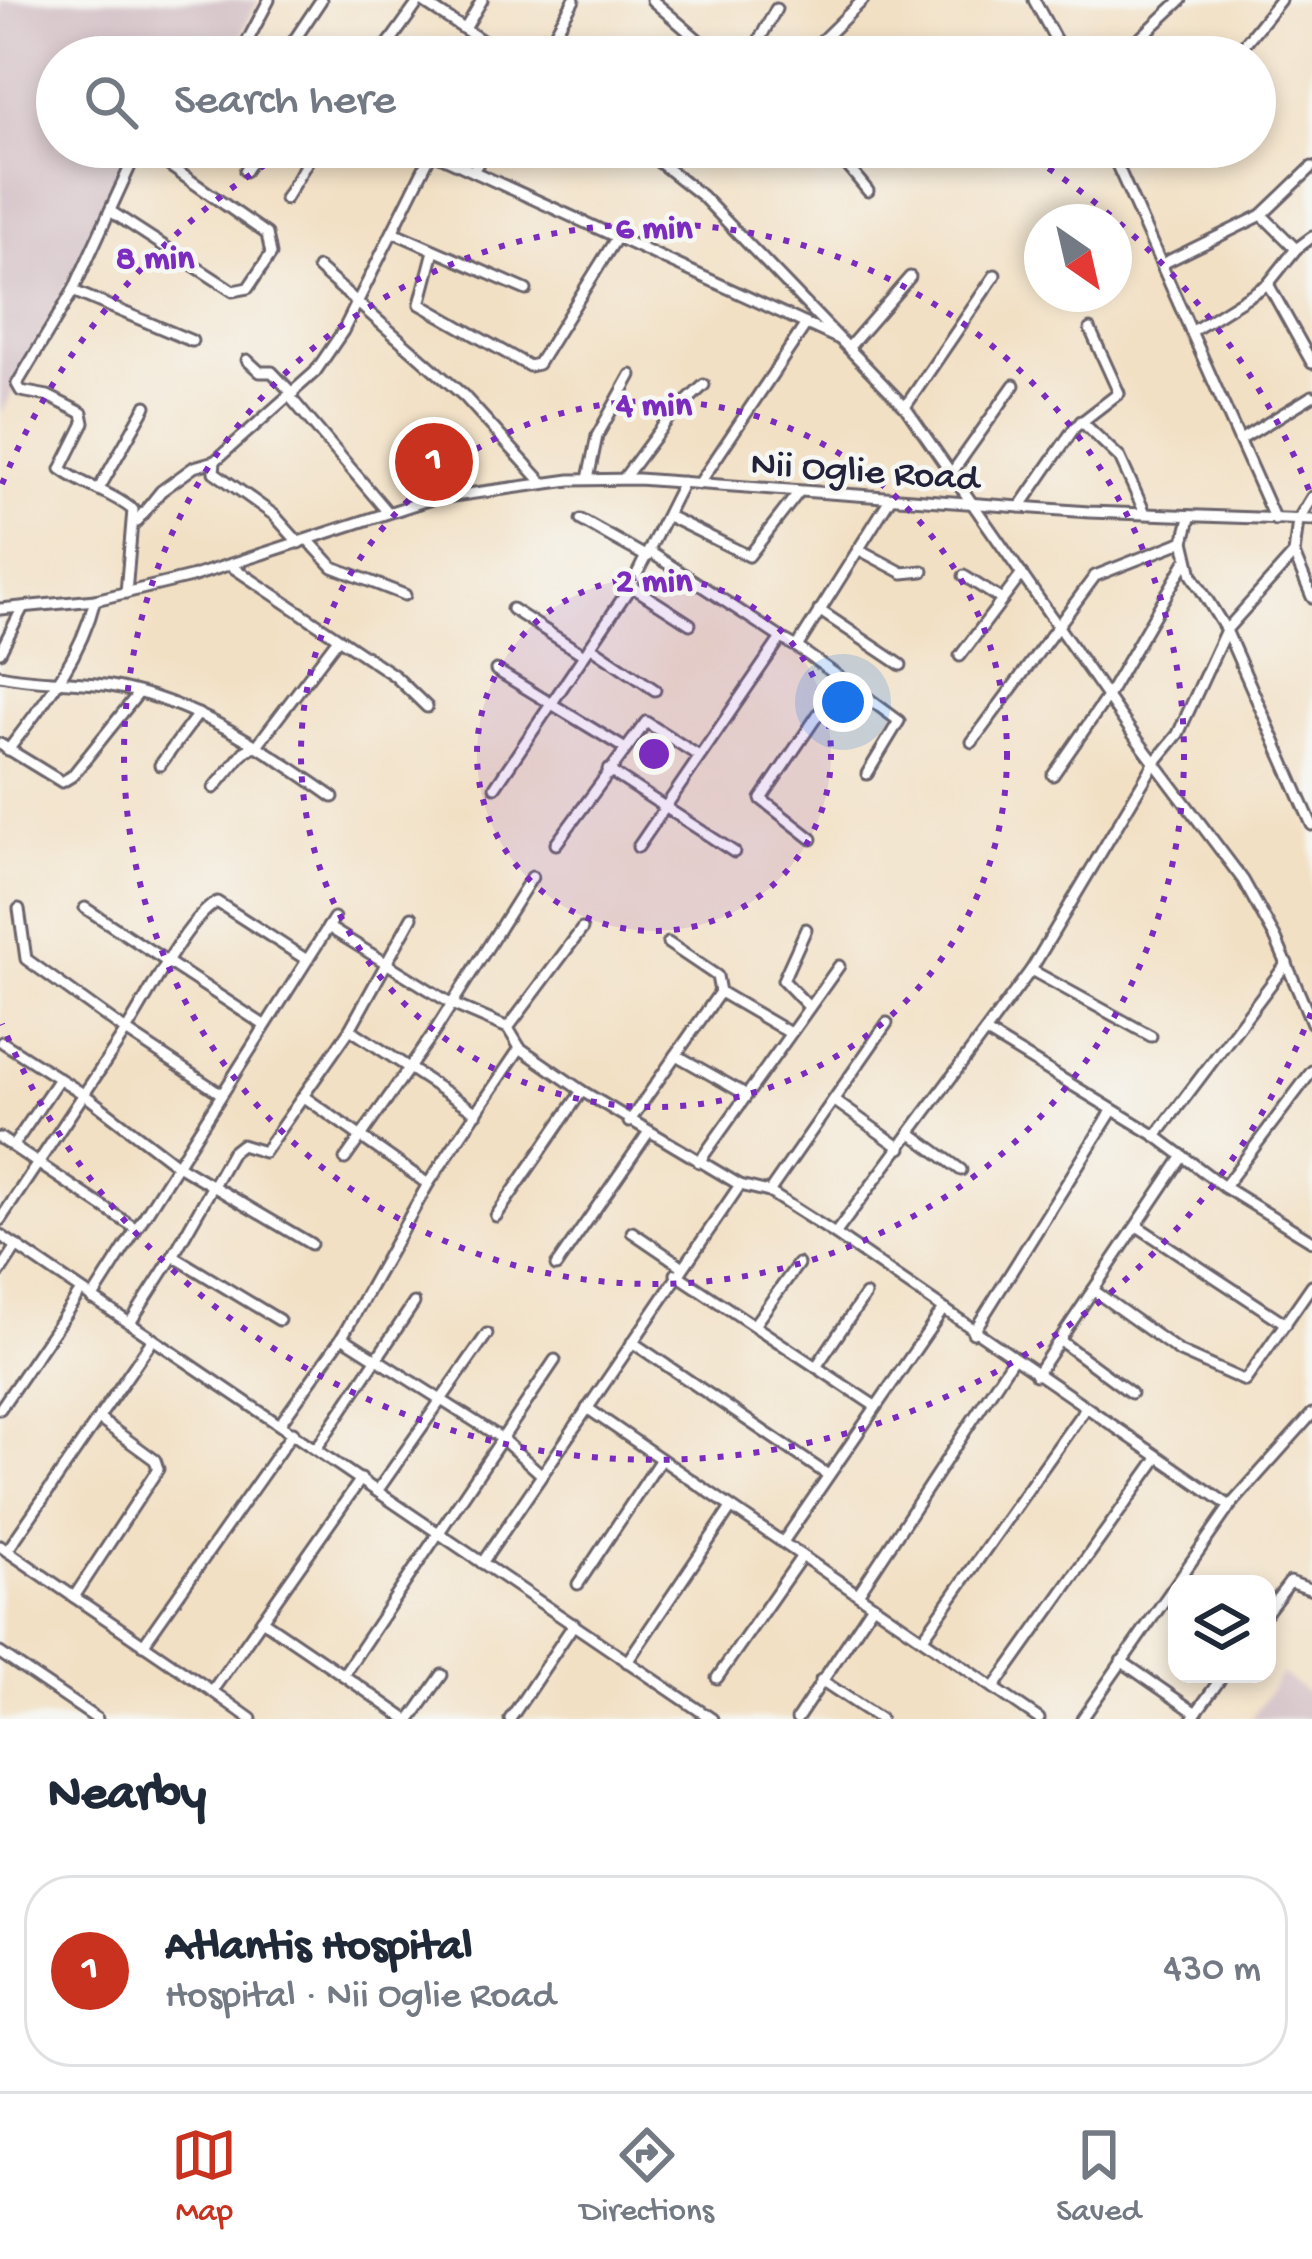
<!DOCTYPE html>
<html lang="en">
<head>
<meta charset="utf-8">
<style>
  :root { --surface:#fff; --page:#f6f6f7; --text:#1f2937; --muted:#747a83; --line:#e0e1e3; --accent:#c8321e }
  body { margin:0; font-family:"Gochi Hand",sans-serif; background:var(--page); color:var(--text) }
  .controls { position:absolute; right:36px; bottom:36px; display:grid; overflow:hidden; border-radius:24px; box-shadow:0 6px 18px #0003 }
  .controls button { width:108px; height:108px; display:grid; place-items:center; padding:0; border:0; border-bottom:3px solid var(--line); background:var(--surface); color:var(--text); font:60px sans-serif }
  .compass { position:absolute; left:1024px; top:204px; width:108px; height:108px; border-radius:50%; background:var(--surface); box-shadow:0 6px 18px #0003; rotate:146deg }
  .you { position:absolute; left:843px; top:702px; width:42px; height:42px; margin:-30px; border:9px solid #fff; border-radius:50%; background:#1a73e8; box-shadow:0 0 0 18px #1a73e833 }
  .badge { display:grid; place-items:center; width:78px; height:78px; border-radius:50%; background:var(--accent); color:#fff; font-size:39px; font-weight:700 }
  .pin { position:absolute; translate:-50% -50%; border:6px solid #fff; box-shadow:0 3px 12px #0006 }
  .list { margin:0; padding:0; list-style:none }
  h2 { display:flex; justify-content:space-between; align-items:center; height:156px; margin:0; padding:0 48px; font-size:51px }
  h2 small { font-size:39px; font-weight:400; color:var(--muted) }
  .list li { display:grid; grid-template-columns:78px 1fr auto; gap:36px; align-items:center; box-sizing:border-box; height:192px; margin:0 24px 24px; padding:0 24px; border:3px solid var(--line); border-radius:48px }
  .list b { display:block; font-size:45px; white-space:nowrap }
  .list p { margin:0; font-size:39px; white-space:nowrap; color:var(--muted) }
  .list em { font-size:39px; font-style:normal; color:var(--muted) }
  .icon { flex:none; width:66px; height:66px; fill:none; stroke:currentColor; stroke-width:2; stroke-linecap:round; stroke-linejoin:round }
  .map { position:relative; flex:none; width:1312px; height:1719px; overflow:hidden }
  .search { position:absolute; background:var(--surface); box-shadow:0 6px 18px #0003; left:36px; right:36px; top:36px; height:132px; display:flex; align-items:center; gap:30px; box-sizing:border-box; padding:0 42px; border-radius:66px; color:var(--muted); font-size:45px }
  .sheet { height:372px; background:var(--surface) }
  nav { display:flex; justify-content:space-around; align-items:center; box-sizing:border-box; height:168px; border-top:3px solid var(--line); background:var(--surface); font-size:33px; color:var(--muted) }
  nav a { display:grid; justify-items:center; gap:6px }
  nav .on { color:var(--accent) }
  .map>svg:first-child { display:block }
  .built { fill:#f7d0ce }
  .industrial { fill:#d2bec4 }
  .lines { fill:none; stroke-linecap:round; stroke-linejoin:round }
  .minor-casing { stroke:#6b646b; stroke-width:15 }
  .minor { stroke:#fff; stroke-width:9 }
  .ring { fill:none; stroke:#7b2cbf; stroke-width:6; stroke-dasharray:6 12 }
  .labels { text-anchor:middle; stroke-width:9; stroke-linejoin:round; paint-order:stroke }
  .street-label { font-size:39px; fill:#22223b; stroke:#f6f6f2 }
  .centre { fill:#7b2cbf; stroke:#f6f6f2; stroke-width:6 }
  .ring-label { font-size:36px; text-anchor:middle; font-weight:bold; fill:#7b2cbf; stroke:#f6f6f2; stroke-width:9; stroke-linejoin:round; paint-order:stroke }
</style>
</head>
<body>
<div class="map">
<svg width="1312" height="1719" viewBox="0 0 1312 1719">
  <rect width="100%" height="100%" fill="#f6f6f2"/>
  <filter id="ink" filterUnits="userSpaceOnUse"><feTurbulence type="fractalNoise" baseFrequency=".00833" numOctaves="2"/><feDisplacementMap in="SourceGraphic" scale="24" xChannelSelector="R" yChannelSelector="G"/><feConvolveMatrix kernelMatrix="1 2 1 2 8 2 1 2 1" color-interpolation-filters="sRGB"/></filter>
  <filter id="wash" filterUnits="userSpaceOnUse"><feTurbulence type="fractalNoise" baseFrequency=".004" numOctaves="4" result="noise"/><feDisplacementMap in="SourceGraphic" scale="48" xChannelSelector="R" yChannelSelector="G"/><feGaussianBlur stdDeviation="2.7" result="paint"/><feColorMatrix in="noise" values="0 0 0 0 0 0 0 0 0 0 0 0 0 0 0 0 0 1.4 0 .05"/><feComposite in="paint" operator="in"/></filter>
  <g filter="url(#wash)">
    <rect width="100%" height="100%" fill="#f2e0c4"/>
    <path class="built" d="M439,432l13,30 16,26 -41,5 -15,-29z"/>
    <g class="industrial">
      <path d="M1,0h257l-27,57h-174v90h79l-136,270z"/>
      <path d="M1281,1674l31,22v23h-61z"/>
    </g>
  </g>
  <g filter="url(#ink)">
    <g class="lines">
      <g class="minor-casing">
        <g id="minor">
          <path d="M420,0l87,57"/>
          <path d="M652,0l66,57"/>
          <path d="M1034,0l31,57"/>
          <path d="M465,29l17,-29"/>
          <path d="M239,57l30,-57"/>
          <path d="M283,57l38,-57"/>
          <path d="M379,57l41,-57"/>
          <path d="M541,57l33,-57"/>
          <path d="M750,57l26,-48"/>
          <path d="M805,57l58,-57"/>
          <path d="M1120,57l61,-57"/>
          <path d="M1234,57l46,-57"/>
          <path d="M420,147l419,192"/>
          <path d="M640,147l62,49 203,211 228,327 110,146 33,59 36,84"/>
          <path d="M832,147l36,44"/>
          <path d="M1109,147l166,373"/>
          <path d="M245,171l15,-24"/>
          <path d="M473,171l15,-24"/>
          <path d="M285,199l31,-52"/>
          <path d="M110,211l123,80 15,-3 23,-34 -4,-20 -100,-70 -15,-17"/>
          <path d="M1262,215l50,-48"/>
          <path d="M393,232l133,58"/>
          <path d="M434,251l-14,53 109,62 9,-2 79,-127"/>
          <path d="M1162,264l100,-49 34,34 16,-12"/>
          <path d="M318,268l146,128 79,87"/>
          <path d="M1268,284l28,-35"/>
          <path d="M73,291l119,50"/>
          <path d="M1191,332l77,-48 44,79"/>
          <path d="M849,347l61,-70"/>
          <path d="M247,360l13,12h12l21,22"/>
          <path d="M290,397l96,113"/>
          <path d="M905,407l90,-132"/>
          <path d="M1081,421l39,37 25,55"/>
          <path d="M1240,440l72,-44"/>
          <path d="M215,461l-1,11 60,43 25,28"/>
          <path d="M953,471l61,-86"/>
          <path d="M624,478l44,-59 36,-34"/>
          <path d="M588,479l9,-43 34,-61"/>
          <path d="M699,484l107,-160"/>
          <path d="M100,487l46,-81"/>
          <path d="M1020,507l55,-80 44,-34 -29,-64"/>
          <path d="M668,516l81,40 49,-63"/>
          <path d="M1190,518l-6,23 8,34 34,55 86,195"/>
          <path d="M581,520l66,37"/>
          <path d="M136,522l25,-31 33,-24 21,-6 100,-89 28,-41 89,-179"/>
          <path d="M309,541l24,26 72,28"/>
          <path d="M858,549l45,24 20,-2"/>
          <path d="M650,552l131,86"/>
          <path d="M1294,554l18,43"/>
          <path d="M231,566l164,110 32,31"/>
          <path d="M964,576l38,24"/>
          <path d="M631,586l59,38"/>
          <path d="M126,593l7,-83c-23,-19 -48,-23 -72,-41l23,-46 -2,-10 -34,-17 -27,-5 -4,-7 56,-93 66,-144"/>
          <path d="M0,609l95,-9 96,-23 240,-78 139,-19 68,-1 451,33 223,8"/>
          <path d="M512,609l72,46"/>
          <path d="M819,610l82,55"/>
          <path d="M590,646l65,44"/>
          <path d="M0,652l23,-45"/>
          <path d="M960,656l62,-82"/>
          <path d="M496,670l128,78"/>
          <path d="M0,675c37,8 74,5 111,11 83,15 154,63 222,111"/>
          <path d="M842,679l57,42 -32,53"/>
          <path d="M972,742l123,-166 89,-35"/>
          <path d="M0,744l62,38 10,-6 65,-81"/>
          <path d="M8,750c37,-48 72,-91 87,-150"/>
          <path d="M160,765l38,-51"/>
          <path d="M608,770l126,82"/>
          <path d="M1053,775l54,-78 80,-138"/>
          <path d="M495,787l136,-201 52,-104"/>
          <path d="M214,788l30,-36 14,-8 79,-104"/>
          <path d="M812,839l-51,-40 81,-120 -45,-32 93,-148"/>
          <path d="M556,844l90,-122 53,34"/>
          <path d="M638,847l143,-209 16,9"/>
          <path d="M85,908l179,117"/>
          <path d="M328,927l124,77 56,24 12,20 62,43 158,94 -258,378"/>
          <path d="M806,929l-23,51 26,27"/>
          <path d="M1031,970l120,66"/>
          <path d="M720,992l70,41"/>
          <path d="M508,1028l74,-99"/>
          <path d="M350,1029l127,84"/>
          <path d="M987,1033l169,103 68,51 88,54"/>
          <path d="M2,1042l83,53 89,68 137,81"/>
          <path d="M676,1055l71,40"/>
          <path d="M220,1093l-94,-62c21,-32 60,-112 91,-129l90,58"/>
          <path d="M303,1096l125,88"/>
          <path d="M835,1101l66,47"/>
          <path d="M629,1122l91,-130 -3,-16 -49,-33"/>
          <path d="M912,1134l49,36"/>
          <path d="M1156,1136l131,-173"/>
          <path d="M0,1138l135,90"/>
          <path d="M13,1146l45,-66"/>
          <path d="M345,1159l88,-125 99,-157"/>
          <path d="M699,1162l140,-196"/>
          <path d="M740,1185l29,7 66,42 395,272 -148,213"/>
          <path d="M1224,1187l88,-116"/>
          <path d="M769,1192l118,-169"/>
          <path d="M496,1216l86,-125"/>
          <path d="M0,1220l126,-189 -100,-72 -7,-50"/>
          <path d="M1137,1226l149,98"/>
          <path d="M632,1232l50,34"/>
          <path d="M835,1234l196,-264 124,-208 23,-28 48,-104 68,-76 4,-34 14,-23"/>
          <path d="M0,1235l712,484"/>
          <path d="M173,1256l59,-104 9,-7 23,7 86,-123 62,-112"/>
          <path d="M556,1266l92,-133"/>
          <path d="M0,1272l17,-26"/>
          <path d="M676,1274l199,132"/>
          <path d="M1093,1290l87,62 65,29 67,-96"/>
          <path d="M92,1299l242,-381"/>
          <path d="M130,1323l43,-67 106,64"/>
          <path d="M754,1325l44,-61"/>
          <path d="M973,1333l139,-222"/>
          <path d="M342,1337l159,101 41,37"/>
          <path d="M1059,1340l72,53"/>
          <path d="M632,1342l196,133"/>
          <path d="M816,1367l49,-72"/>
          <path d="M1036,1375l147,-219"/>
          <path d="M587,1408l452,311"/>
          <path d="M0,1409l81,-118"/>
          <path d="M99,1419l56,41 3,9 -84,128 138,94 50,-71"/>
          <path d="M280,1424l62,-87 86,-153 92,-136"/>
          <path d="M316,1449l98,-146"/>
          <path d="M361,1479l-99,141 81,55 212,-315"/>
          <path d="M378,1490l109,-156"/>
          <path d="M1230,1506l82,-92"/>
          <path d="M783,1542l159,-231"/>
          <path d="M0,1546l74,51"/>
          <path d="M7,1551l146,-212"/>
          <path d="M578,1584l83,-125"/>
          <path d="M858,1594l154,-234"/>
          <path d="M1267,1612l23,-30 22,8"/>
          <path d="M923,1638l163,-231"/>
          <path d="M143,1645l150,-213"/>
          <path d="M0,1653l97,66"/>
          <path d="M1121,1661l75,52 -4,6"/>
          <path d="M627,1662l104,-154"/>
          <path d="M343,1675l63,44"/>
          <path d="M717,1678l85,-122"/>
          <path d="M821,1680l59,39"/>
          <path d="M994,1688l163,-229"/>
          <path d="M212,1691l39,28"/>
          <path d="M1196,1713l28,-39"/>
          <path d="M411,1719l31,-44"/>
          <path d="M510,1719l64,-95"/>
          <path d="M797,1719l76,-114"/>
        </g>
      </g>
      <use href="#minor" class="minor"/>
    </g>
  </g>
  <circle cx="654" cy="754" r="177" fill="#7b2cbf" fill-opacity=".12"/>
  <g class="ring">
    <circle cx="654" cy="754" r="177"/>
    <circle cx="654" cy="754" r="353"/>
    <circle cx="654" cy="754" r="530"/>
    <path d="M1311 1013A706 706 0 0 1 2 1024M2 484A706 706 0 0 1 290 149M544 57A706 706 0 0 1 764 57M1018 149A706 706 0 0 1 1311 495"/>
  </g>
  <g class="labels">
    <g class="street-label">
      <text transform="translate(865 467) rotate(4)" y="14">Nii Oglie Road</text>
    </g>
  </g>
  <circle cx="654" cy="754" r="18" class="centre"/>
  <g class="ring-label">
    <text x="654" y="237">6 min</text>
    <text x="155" y="267">8 min</text>
    <text x="654" y="414">4 min</text>
    <text x="654" y="590">2 min</text>
  </g>
</svg>
<div class="controls">
<button><svg class="icon" aria-label="layers" viewBox="0 0 24 24"><path d="M12 4l9 5-9 5-9-5zM3 14l9 5 9-5"/></svg></button>
</div>
<svg class="compass" viewBox="-18 -18 36 36"><path d="M0-13l5 13h-10z" fill="#e53935"/><path d="M0 13l5-13h-10z" fill="#747a83"/></svg>
<div class="you"></div>
<div class="pin badge" style="left:434px;top:462px">1</div>
<div class="search"><svg class="icon" aria-label="search" viewBox="0 0 24 24"><circle cx="10" cy="10" r="6"/><path d="M15 15l6 6"/></svg>Search here</div>
</div>
<section class="sheet">
<h2>Nearby<small></small></h2>
<ul class="list">
<li><span class="badge">1</span><div><b>Atlantis Hospital</b><p>Hospital · Nii Oglie Road</p></div><em>430 m</em></li>
</ul>
</section>
<nav>
<a class="on"><svg class="icon" aria-label="map" viewBox="0 0 24 24"><path d="M3 6l6-2 6 2 6-2v14l-6 2-6-2-6 2zM9 4v14M15 6v14"/></svg>Map</a>
<a><svg class="icon" aria-label="directions" viewBox="0 0 24 24"><path d="M12 3l9 9-9 9-9-9zM9 14v-3h6M13 9l2 2-2 2"/></svg>Directions</a>
<a><svg class="icon" aria-label="saved" viewBox="0 0 24 24"><path d="M7 4h10v16l-5-4-5 4z"/></svg>Saved</a>
</nav>
</body>
</html>
